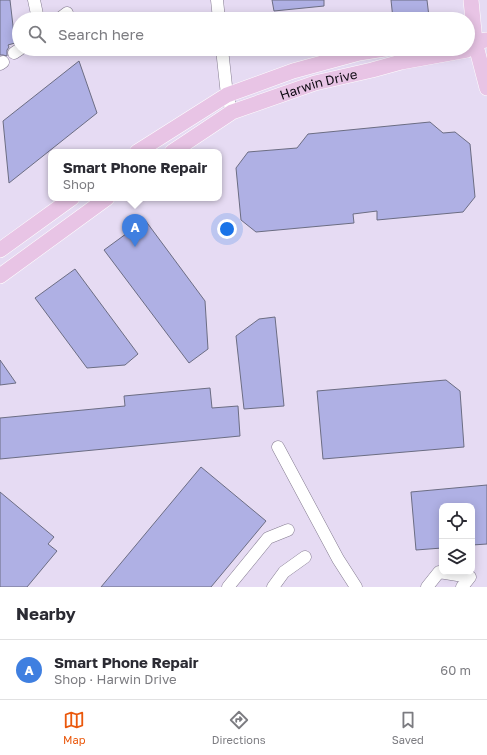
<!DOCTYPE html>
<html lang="en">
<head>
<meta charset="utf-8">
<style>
  :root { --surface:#fff; --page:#f2f2f3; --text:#2b2b33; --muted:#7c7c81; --line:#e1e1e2; --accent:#ea580c }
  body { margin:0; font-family:"Golos Text",sans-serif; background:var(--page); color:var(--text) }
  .controls { position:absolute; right:12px; bottom:12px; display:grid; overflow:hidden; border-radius:8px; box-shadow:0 2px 10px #0003 }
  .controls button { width:36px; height:36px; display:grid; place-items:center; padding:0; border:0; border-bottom:1px solid var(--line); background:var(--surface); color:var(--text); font:20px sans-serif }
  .you { position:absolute; left:227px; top:229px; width:14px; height:14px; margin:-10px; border:3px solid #fff; border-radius:50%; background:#1a73e8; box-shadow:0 0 0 6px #1a73e833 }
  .badge { display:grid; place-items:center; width:26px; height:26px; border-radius:50%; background:var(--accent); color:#fff; font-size:13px; font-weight:700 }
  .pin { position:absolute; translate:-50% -33px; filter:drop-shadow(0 1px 2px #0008) }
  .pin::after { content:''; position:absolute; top:21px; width:14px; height:12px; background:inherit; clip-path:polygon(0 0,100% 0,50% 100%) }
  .popup { position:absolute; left:48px; top:149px; width:174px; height:52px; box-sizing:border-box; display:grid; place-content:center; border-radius:8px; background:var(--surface); filter:drop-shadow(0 1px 3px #0005); font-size:13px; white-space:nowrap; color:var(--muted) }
  .popup b { font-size:15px; color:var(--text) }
  .popup::after { content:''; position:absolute; left:50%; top:100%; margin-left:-8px; border:8px solid transparent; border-top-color:var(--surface) }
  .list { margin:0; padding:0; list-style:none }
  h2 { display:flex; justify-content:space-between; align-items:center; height:52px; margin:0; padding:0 16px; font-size:17px }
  h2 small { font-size:13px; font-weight:400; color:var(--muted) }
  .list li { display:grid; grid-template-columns:26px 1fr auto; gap:12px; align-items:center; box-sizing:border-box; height:60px; padding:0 16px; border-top:1px solid var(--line) }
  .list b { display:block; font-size:15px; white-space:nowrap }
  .list p { margin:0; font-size:13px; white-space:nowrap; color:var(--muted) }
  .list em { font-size:13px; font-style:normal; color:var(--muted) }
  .icon { flex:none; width:22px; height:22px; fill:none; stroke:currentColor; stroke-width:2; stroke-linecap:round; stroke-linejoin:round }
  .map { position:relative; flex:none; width:487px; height:587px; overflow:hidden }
  .search { position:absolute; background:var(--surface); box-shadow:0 2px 10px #0003; left:12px; right:12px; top:12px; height:44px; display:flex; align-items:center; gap:10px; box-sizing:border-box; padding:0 14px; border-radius:22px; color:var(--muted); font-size:15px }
  .sheet { height:112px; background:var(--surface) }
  nav { display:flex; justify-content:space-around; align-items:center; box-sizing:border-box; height:56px; border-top:1px solid var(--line); background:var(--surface); font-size:11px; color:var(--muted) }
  nav a { display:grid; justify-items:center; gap:2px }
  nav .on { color:var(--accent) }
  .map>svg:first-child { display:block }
  .building { fill:#afb0e4; stroke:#6c6d83 }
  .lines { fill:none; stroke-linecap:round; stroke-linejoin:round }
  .minor-casing { stroke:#847b90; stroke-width:13 }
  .major-casing { stroke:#fff; stroke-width:16 }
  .minor { stroke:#fff; stroke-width:12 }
  .major { stroke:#e8c4e5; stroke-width:15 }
  .labels { text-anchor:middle; stroke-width:3; stroke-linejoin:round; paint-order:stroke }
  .street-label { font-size:13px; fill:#0e0a12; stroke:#fff }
</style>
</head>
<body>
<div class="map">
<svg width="487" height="587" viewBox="0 0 487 587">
  <rect width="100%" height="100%" fill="#e6dbf3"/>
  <g class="building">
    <path d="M0,0h10l5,43 -7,2 1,2 -2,3v6l-4,-1h-3z"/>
    <path d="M272,0h52v6l-50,5z"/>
    <path d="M391,0h36l2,17 -36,2z"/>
    <path d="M79,61l18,52 -88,70 -6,-62z"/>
    <path d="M430,122l13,11 12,-1 15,12 5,53 -12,15 -86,8v-9l-24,3 1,9 -98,9 -15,-12 -5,-52 12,-16 49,-4 11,-14z"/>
    <path d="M145,220l60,81 3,48 -19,14 -85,-113z"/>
    <path d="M75,269l63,85 -13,11 -38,3 -52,-70z"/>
    <path d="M275,317l9,89 -40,3 -8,-73 23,-17z"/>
    <path d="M0,360l16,23 -16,2z"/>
    <path d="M446,380l14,11 4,56 -141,12 -6,-68z"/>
    <path d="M210,388l2,20 26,-2 2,30 -240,23v-41l125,-12 -1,-10z"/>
    <path d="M201,467l65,54 -55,66h-110z"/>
    <path d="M487,485v59l-15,1v-39h-30v42l-26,2 -5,-58z"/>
    <path d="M0,492l54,45 -6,7 9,7 -30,36h-27z"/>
  </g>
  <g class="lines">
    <g class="minor-casing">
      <g id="minor">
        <path d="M34,0l4,19"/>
        <path d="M217,0l2,19"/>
        <path d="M59,19l8,-6"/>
        <path d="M222,49l5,46 5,17"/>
        <path d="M14,53l6,-4"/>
        <path d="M0,64l3,-2"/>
        <path d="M278,447l60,112 18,28"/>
        <path d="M228,587l40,-49 20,-8"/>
        <path d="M273,587l11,-15 21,-15"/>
        <path d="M427,587l12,-15 31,5 -8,10"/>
      </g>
    </g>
    <g class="major-casing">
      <g id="major">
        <path d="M471,0l4,42 12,46"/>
        <path d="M137,152l90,-57 66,-24 66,-18 25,-4"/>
        <path id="s1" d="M172,152l60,-40 83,-29 57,-13 29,-8 66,-12 8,-8 12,-2"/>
        <path d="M0,250l72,-52"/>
        <path d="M0,276l107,-78"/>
      </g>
    </g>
    <use href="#minor" class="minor"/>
    <use href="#major" class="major"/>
  </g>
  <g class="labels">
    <g class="street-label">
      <text dy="5" stroke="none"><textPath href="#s1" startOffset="163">Harwin Drive</textPath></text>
    </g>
  </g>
</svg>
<div class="controls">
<button><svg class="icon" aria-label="locate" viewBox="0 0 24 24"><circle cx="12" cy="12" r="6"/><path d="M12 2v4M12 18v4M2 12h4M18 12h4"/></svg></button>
<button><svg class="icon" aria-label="layers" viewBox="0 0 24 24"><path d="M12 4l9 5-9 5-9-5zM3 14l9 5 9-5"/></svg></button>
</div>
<div class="you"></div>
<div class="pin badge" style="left:135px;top:247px;background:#3f7fe0">A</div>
<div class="popup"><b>Smart Phone Repair</b>Shop</div>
<div class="search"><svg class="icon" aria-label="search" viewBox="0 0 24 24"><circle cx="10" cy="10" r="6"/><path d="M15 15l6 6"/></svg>Search here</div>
</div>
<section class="sheet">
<h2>Nearby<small></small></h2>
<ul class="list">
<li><span class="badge" style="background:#3f7fe0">A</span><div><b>Smart Phone Repair</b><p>Shop · Harwin Drive</p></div><em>60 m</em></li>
</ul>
</section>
<nav>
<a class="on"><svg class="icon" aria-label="map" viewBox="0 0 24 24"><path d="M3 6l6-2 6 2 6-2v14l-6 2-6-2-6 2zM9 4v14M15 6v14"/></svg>Map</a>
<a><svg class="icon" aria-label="directions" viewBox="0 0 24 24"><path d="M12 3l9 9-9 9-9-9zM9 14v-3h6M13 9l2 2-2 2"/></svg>Directions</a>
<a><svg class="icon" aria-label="saved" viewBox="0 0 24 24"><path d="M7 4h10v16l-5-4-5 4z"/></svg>Saved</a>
</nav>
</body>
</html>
